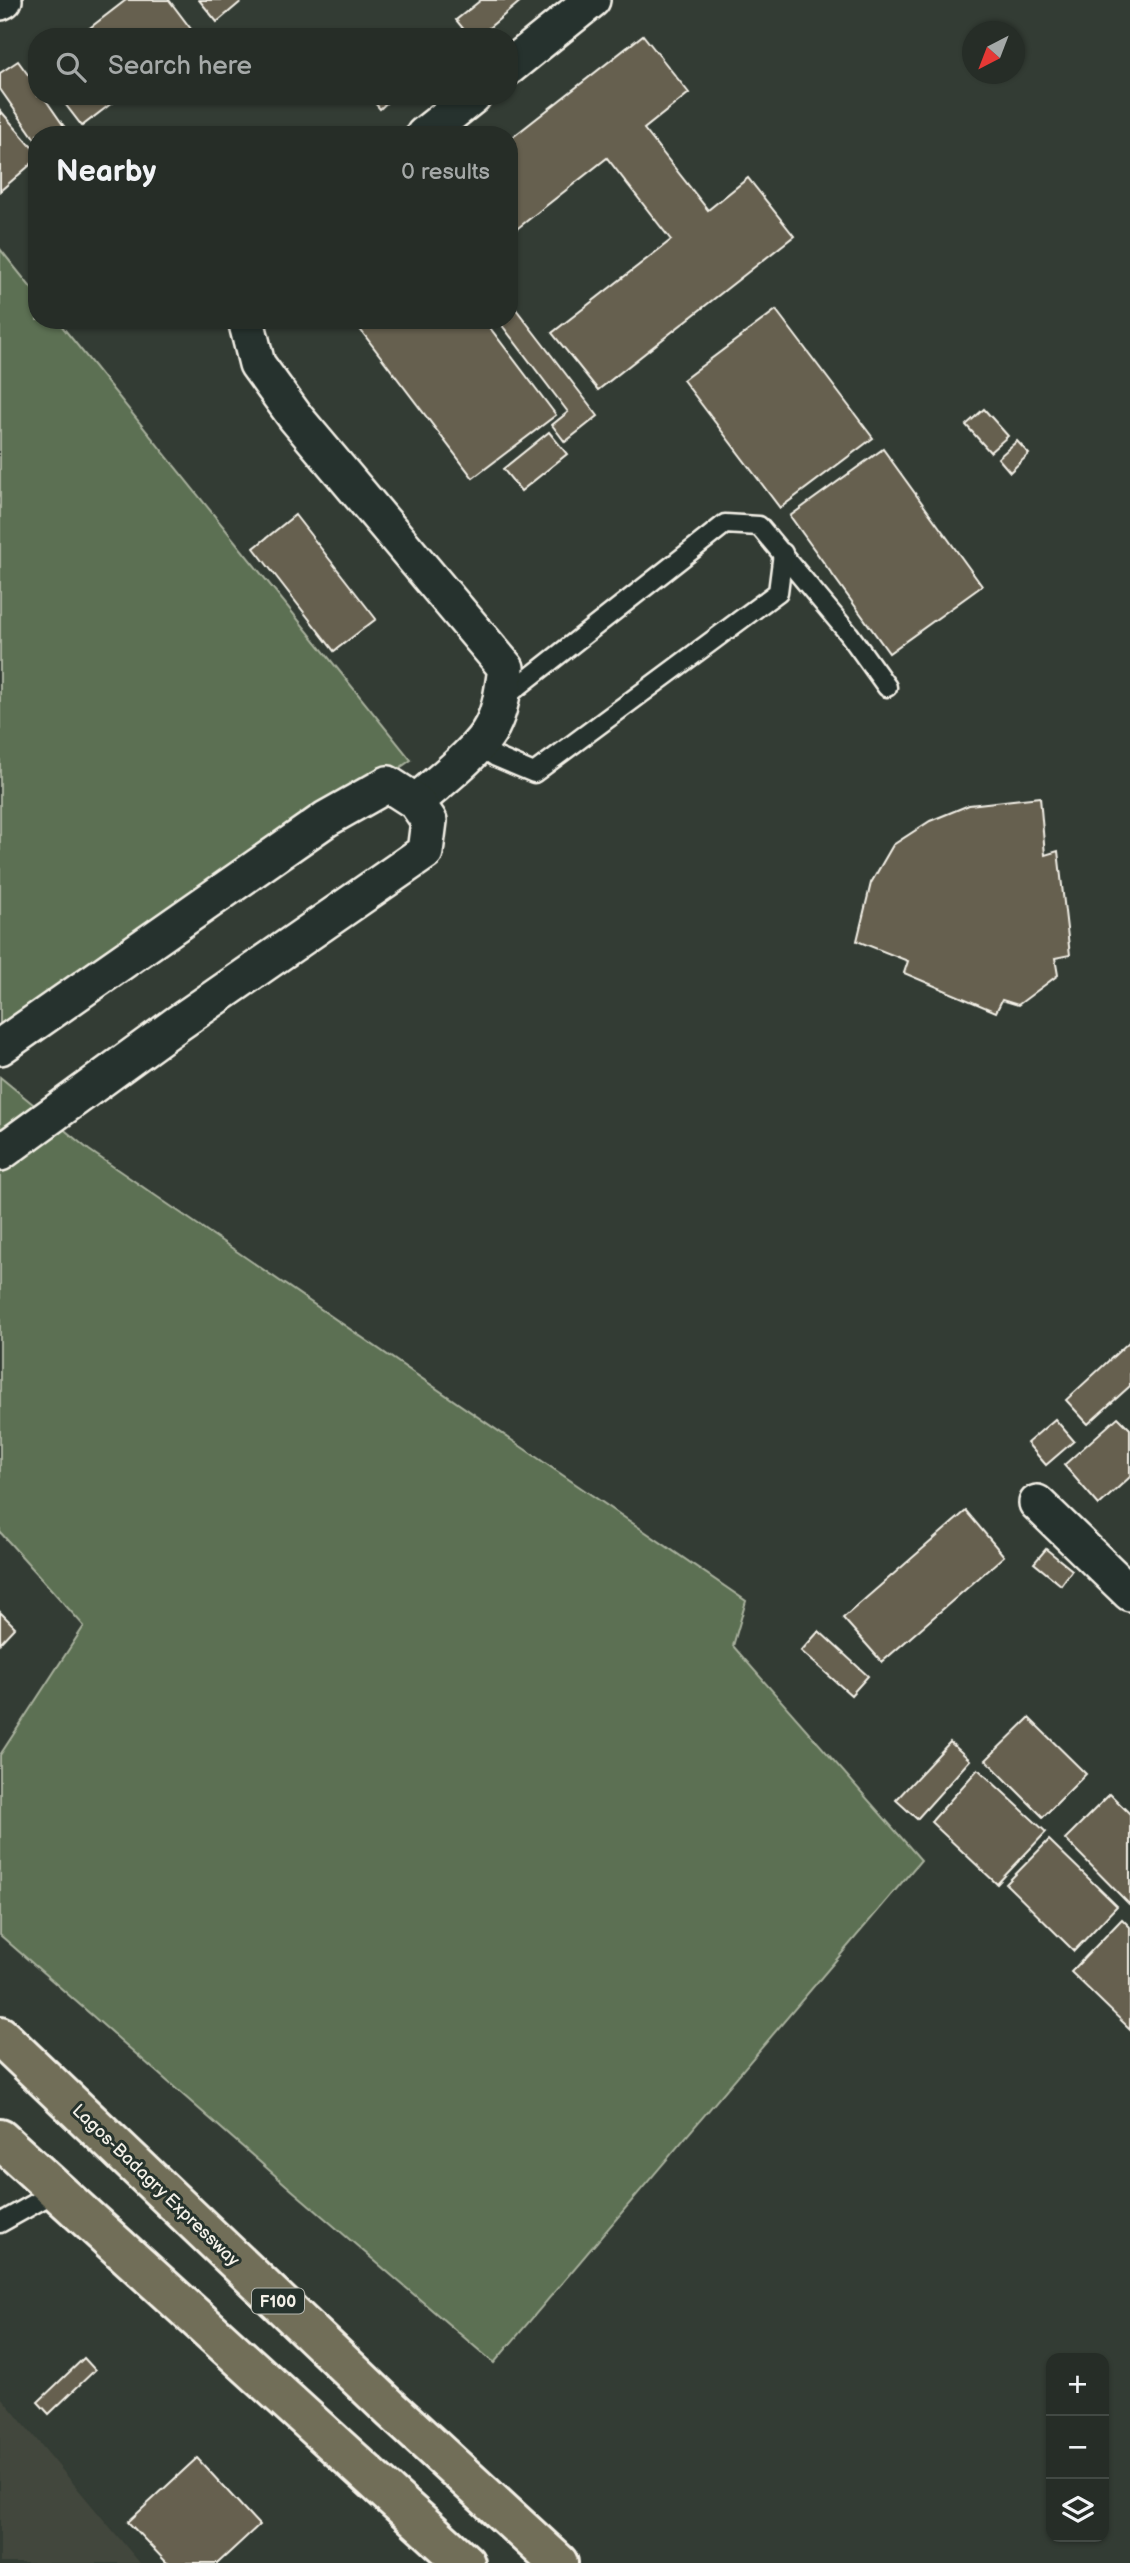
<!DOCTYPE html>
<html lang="en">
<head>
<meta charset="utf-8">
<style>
  :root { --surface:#262d27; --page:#2e352f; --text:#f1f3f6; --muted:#a4a8a7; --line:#424944 }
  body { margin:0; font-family:"Balsamiq Sans",sans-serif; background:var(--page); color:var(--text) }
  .controls { position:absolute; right:21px; bottom:21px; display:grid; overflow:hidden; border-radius:14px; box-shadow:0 2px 5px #0004 }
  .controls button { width:63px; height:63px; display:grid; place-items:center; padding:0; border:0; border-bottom:2px solid var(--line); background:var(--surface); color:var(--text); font:35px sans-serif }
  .compass { position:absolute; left:962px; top:21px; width:63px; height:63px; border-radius:50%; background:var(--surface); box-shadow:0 2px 5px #0004; rotate:222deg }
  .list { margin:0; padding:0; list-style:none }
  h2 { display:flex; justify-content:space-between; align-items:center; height:91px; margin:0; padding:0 28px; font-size:30px }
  h2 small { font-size:23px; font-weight:400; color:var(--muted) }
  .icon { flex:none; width:38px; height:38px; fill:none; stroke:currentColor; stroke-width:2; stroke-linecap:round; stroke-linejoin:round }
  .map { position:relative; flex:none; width:1130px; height:2563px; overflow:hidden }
  .search { position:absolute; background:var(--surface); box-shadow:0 2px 5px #0004; left:28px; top:28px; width:490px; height:77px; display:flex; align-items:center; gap:18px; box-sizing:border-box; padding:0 24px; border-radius:28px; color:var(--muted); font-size:26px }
  .panel { position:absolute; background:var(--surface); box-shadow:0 2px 5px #0004; left:28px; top:126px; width:490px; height:203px; border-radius:28px }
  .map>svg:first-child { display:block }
  .built { fill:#42473c }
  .green { fill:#5c7052; stroke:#a8b09d; stroke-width:2 }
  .building { fill:#66604f; stroke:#f4f1e8; stroke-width:2 }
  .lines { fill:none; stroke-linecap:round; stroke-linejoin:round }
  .lane-casing { stroke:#f4f1e8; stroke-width:23 }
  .street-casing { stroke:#f4f1e8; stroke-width:40 }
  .highway-casing { stroke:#f4f1e8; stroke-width:44 }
  .lane { stroke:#26332d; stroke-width:18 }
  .street { stroke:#26332d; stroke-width:35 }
  .highway { stroke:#716e59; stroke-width:38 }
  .labels { text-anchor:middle; stroke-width:6; stroke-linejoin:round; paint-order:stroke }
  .shield { fill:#26332d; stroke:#b6b8b0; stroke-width:2 }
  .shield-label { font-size:16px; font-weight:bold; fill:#f4f1e8 }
  .street-label { font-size:18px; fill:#f4f1e8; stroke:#26332d }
</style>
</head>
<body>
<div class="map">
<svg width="1130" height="2563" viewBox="0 0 1130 2563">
  <rect width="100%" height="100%" fill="#333c34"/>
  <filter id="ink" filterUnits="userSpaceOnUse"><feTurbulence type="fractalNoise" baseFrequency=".0143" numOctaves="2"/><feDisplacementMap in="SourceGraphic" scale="14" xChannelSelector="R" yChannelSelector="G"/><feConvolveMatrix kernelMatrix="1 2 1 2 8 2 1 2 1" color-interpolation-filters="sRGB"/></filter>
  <g filter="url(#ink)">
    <path class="built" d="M0,2396l140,167h-140z"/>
    <g class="green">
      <path d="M0,249l37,46v25h20l354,440 -411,285z"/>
      <path d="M0,1077l89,73 657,451 -13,45 188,214 -427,503 -201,-172 -293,-256v-180l84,-129 -84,-94z"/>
    </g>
    <g class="building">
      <path d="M126,0h43l28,37h-119z"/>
      <path d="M199,0h44l-26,22z"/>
      <path d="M481,0h41l-44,37h-8l-14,-17z"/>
      <path d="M643,35l46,58 -45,36 64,81 40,-32 46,58 -196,154 -46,-57 119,-93 -64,-82 -98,77v-95z"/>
      <path d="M18,61l19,26v9h6l27,39h-33v7l-37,-53v-16z"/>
      <path d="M59,96h62l-39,30z"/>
      <path d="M369,96h25l-14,13z"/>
      <path d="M0,110l37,43v6l-37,32z"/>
      <path d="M509,300l89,116 -33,26 -13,-17 16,-13 -70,-92h11z"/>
      <path d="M776,310l97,128 -93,70 -97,-128z"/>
      <path d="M353,320h131l72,95 -83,63z"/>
      <path d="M984,409l24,27 -18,16 -24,-27z"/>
      <path d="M549,432l18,22 -46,37 -18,-22z"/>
      <path d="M1017,441l12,13 -19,18 -12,-14z"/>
      <path d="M883,449l99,137 -93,67 -99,-137z"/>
      <path d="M295,515l81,104 -42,32 -80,-103z"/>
      <path d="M1040,797l5,58 13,-4 12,104 -15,3 3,17 -40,30 -16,-5 -6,12 -92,-39 4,-12 -51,-20 14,-58 22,-38 37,-24 39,-16z"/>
      <path d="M1130,1341v45l-42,38 -22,-24z"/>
      <path d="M1118,1417l12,12v48l-31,28 -35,-40z"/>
      <path d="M1055,1419l19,22 -28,24 -19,-22z"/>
      <path d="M966,1511l38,45 -122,106 -39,-44z"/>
      <path d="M1046,1549l26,21 -11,15 -27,-22z"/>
      <path d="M0,1612l15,15 -15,16z"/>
      <path d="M819,1631l49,45 -17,19 -50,-44z"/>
      <path d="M1029,1718l57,56 -43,43 -57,-57z"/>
      <path d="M950,1742l20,18 -53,59 -21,-19z"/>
      <path d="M978,1769l68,63 -49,52 -66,-62z"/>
      <path d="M1110,1794l20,20v91l-65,-66z"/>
      <path d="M1049,1840l68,66 -43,45 -68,-67z"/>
      <path d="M1122,1919l8,8v102l-59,-57z"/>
      <path d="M84,2358l11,12 -46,44 -11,-12z"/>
      <path d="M197,2458l62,67 -41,38h-51l-39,-41z"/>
    </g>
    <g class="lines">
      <g class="lane-casing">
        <g id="lane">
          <path d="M505,697l220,-173 34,2 90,108 38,53"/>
          <path d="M478,745l18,12 38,16 244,-181 5,-39"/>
          <path d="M0,2223l57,-32"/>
        </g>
      </g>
      <g class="street-casing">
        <g id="street">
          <path d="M0,2l4,-2"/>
          <path d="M509,67l83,-67"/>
          <path d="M424,135l49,-39"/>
          <path d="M246,320l11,44 39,54 210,250c-3,20 -5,40 -14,58 -12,25 -55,57 -76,76"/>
          <path d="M0,1047l326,-228 62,-35 28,18 13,19 -4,31 -248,172 -177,129"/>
          <path d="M1037,1503l93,90"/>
        </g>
      </g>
      <g class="highway-casing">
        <g id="highway">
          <path d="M0,2036l392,374 166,153"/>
          <path d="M0,2139l465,424"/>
        </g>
      </g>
      <use href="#lane" class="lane"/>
      <use href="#street" class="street"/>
      <use href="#highway" class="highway"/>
    </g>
  </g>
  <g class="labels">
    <rect class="shield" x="252" y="2288.5" width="52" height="25" rx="5"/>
    <g class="shield-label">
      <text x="278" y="2307">F100</text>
    </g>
    <g class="street-label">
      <text transform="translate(156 2185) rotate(44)" y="6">Lagos-Badagry Expressway</text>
    </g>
  </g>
</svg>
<div class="controls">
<button>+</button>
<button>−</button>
<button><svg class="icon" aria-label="layers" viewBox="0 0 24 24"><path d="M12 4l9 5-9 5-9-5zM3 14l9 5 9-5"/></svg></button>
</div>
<svg class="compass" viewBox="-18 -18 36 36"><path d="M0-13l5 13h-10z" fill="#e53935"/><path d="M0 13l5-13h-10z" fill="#a4a8a7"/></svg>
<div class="search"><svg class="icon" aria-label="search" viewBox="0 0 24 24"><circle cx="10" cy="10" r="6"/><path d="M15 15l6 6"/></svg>Search here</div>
<section class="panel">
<h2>Nearby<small>0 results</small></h2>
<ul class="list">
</ul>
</section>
</div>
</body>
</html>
